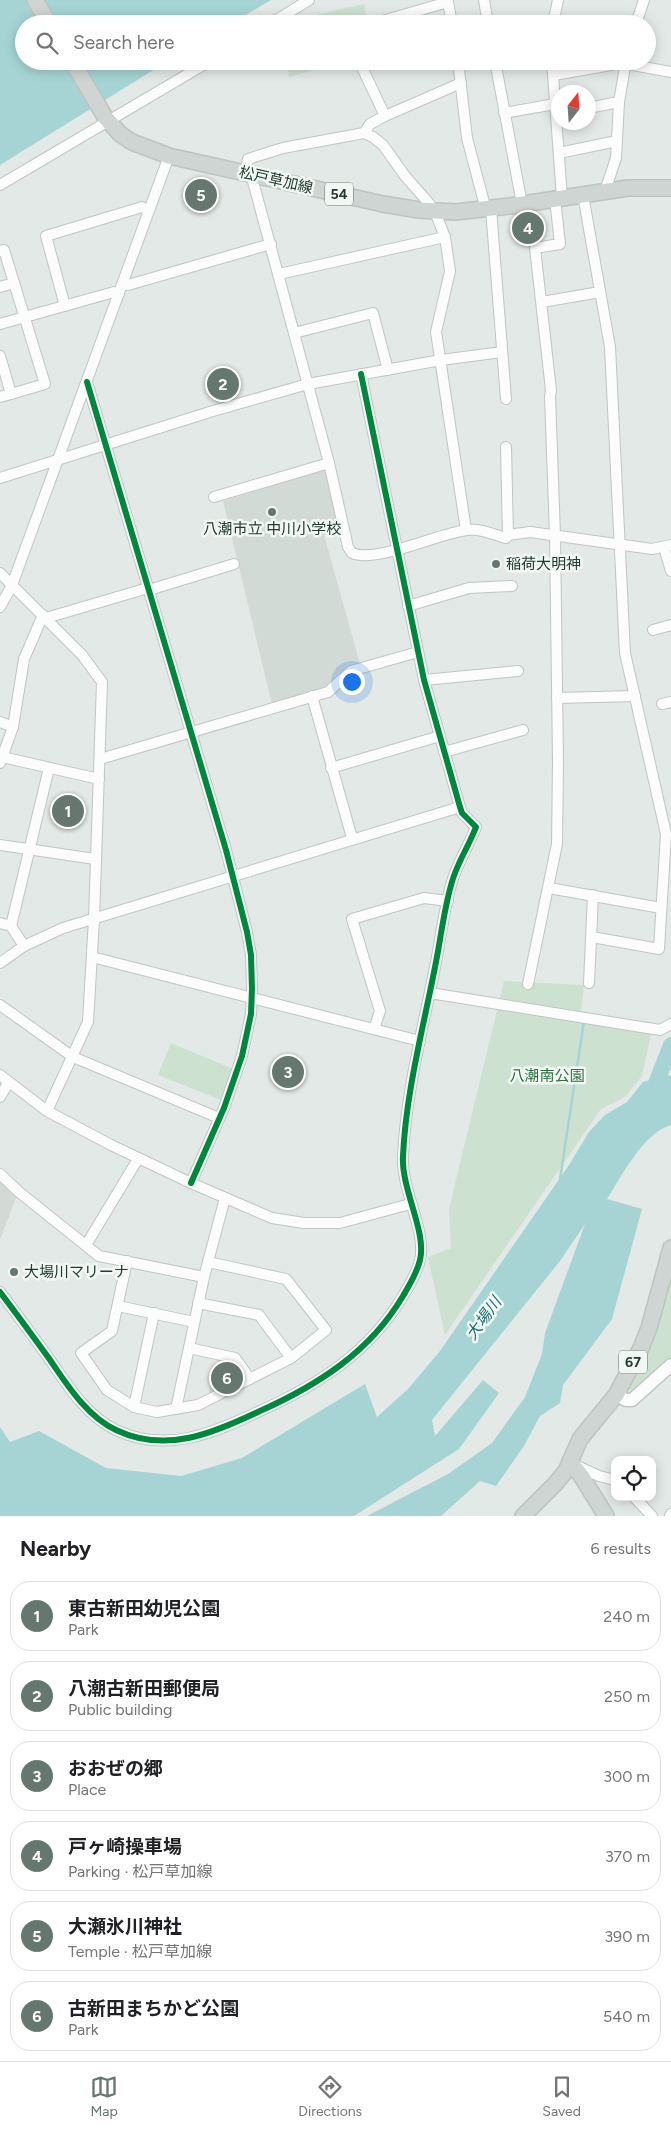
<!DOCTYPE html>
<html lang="en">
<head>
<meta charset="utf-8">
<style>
  :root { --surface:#fff; --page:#f2f2f2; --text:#202124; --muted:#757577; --line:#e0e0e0; --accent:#667770 }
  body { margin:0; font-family:Figtree,"Noto Sans JP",sans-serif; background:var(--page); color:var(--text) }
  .controls { position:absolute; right:15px; bottom:15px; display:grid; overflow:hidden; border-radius:10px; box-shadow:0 2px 12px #0003 }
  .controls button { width:45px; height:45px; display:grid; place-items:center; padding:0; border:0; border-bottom:1px solid var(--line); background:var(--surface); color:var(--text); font:25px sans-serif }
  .compass { position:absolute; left:551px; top:85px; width:45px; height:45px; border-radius:50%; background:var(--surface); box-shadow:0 2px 12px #0003; rotate:17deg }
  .you { position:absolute; left:351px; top:681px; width:18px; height:18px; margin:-12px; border:4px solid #fff; border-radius:50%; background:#1a73e8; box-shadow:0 0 0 8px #1a73e833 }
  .badge { display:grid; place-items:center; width:32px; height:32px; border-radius:50%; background:var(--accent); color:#fff; font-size:16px; font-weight:700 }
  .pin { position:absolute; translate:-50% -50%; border:2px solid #fff; box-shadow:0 1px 5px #0006 }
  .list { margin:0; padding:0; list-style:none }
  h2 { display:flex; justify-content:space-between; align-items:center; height:65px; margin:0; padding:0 20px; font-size:21px }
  h2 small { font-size:16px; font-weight:400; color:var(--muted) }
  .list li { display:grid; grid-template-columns:32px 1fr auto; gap:15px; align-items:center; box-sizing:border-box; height:70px; margin:0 10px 10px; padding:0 10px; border:1px solid var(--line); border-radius:20px }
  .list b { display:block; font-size:19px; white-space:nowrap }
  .list p { margin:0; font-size:16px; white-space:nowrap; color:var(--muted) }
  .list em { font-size:16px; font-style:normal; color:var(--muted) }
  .icon { flex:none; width:28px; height:28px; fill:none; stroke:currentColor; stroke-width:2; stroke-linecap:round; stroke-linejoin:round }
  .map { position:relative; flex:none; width:671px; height:1516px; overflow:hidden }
  .search { position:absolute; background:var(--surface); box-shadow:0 2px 12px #0003; left:15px; right:15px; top:15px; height:55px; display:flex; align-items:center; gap:12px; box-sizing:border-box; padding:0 18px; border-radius:28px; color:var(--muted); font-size:19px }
  .sheet { height:545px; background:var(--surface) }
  nav { display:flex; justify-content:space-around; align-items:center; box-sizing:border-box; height:70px; border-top:1px solid var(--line); background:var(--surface); font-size:14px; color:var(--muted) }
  nav a { display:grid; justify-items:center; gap:2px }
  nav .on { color:var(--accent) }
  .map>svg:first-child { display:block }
  .built { fill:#d1dad5 }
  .green { fill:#cde1d1 }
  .water { fill:#a6d4d4 }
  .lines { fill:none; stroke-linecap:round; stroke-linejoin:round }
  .stream { stroke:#a6d4d4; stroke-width:2.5 }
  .river { stroke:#a6d4d4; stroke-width:16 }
  .minor-casing { stroke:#c0c5c3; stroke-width:12 }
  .tertiary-casing { stroke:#c0c5c3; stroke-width:15 }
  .primary-casing { stroke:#bcc4c1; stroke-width:18 }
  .minor { stroke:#fbfcfb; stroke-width:10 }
  .tertiary { stroke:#fbfcfb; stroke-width:12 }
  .primary { stroke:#ced5d2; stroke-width:15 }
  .cycleway-casing { stroke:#f1f8f4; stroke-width:9 }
  .cycleway { stroke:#00873e; stroke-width:6 }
  .poi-dot { fill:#667770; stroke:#f1f8f4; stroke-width:2 }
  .labels { text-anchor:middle; stroke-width:5; stroke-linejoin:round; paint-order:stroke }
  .shield { fill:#f1f8f4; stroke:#60736c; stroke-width:1 }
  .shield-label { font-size:14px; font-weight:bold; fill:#223a31 }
  .street-label { font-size:15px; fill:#223a31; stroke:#f1f8f4 }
  .poi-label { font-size:15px; fill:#223a31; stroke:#f1f8f4; text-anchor:start }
  .park-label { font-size:15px; fill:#2f6f3f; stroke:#f1f8f4 }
  .water-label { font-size:16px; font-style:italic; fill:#207073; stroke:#f1f8f4 }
</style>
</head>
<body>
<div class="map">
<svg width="671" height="1516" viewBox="0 0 671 1516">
  <rect width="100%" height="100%" fill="#e3e9e6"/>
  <g class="built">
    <path d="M328,468l13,62 -17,5 36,129 -34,26 -54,14 -49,-203z"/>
    <path d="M0,1179l17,16 -17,45z"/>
  </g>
  <g class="green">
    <path d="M364,4l3,15 -14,5h-50l16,-10z"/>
    <path d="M287,61h22l3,10 -23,6z"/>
    <path d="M58,804l22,5 -2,10 -23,-5z"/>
    <path d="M504,981l80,4 -4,37 71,12 -9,42 -17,21 -24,12 -156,226 -17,-78 23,-9 -2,-39z"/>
    <path d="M171,1043l62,26 -12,31 -63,-25z"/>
    <path d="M671,1256v102l-37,34 -9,-5z"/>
    <path d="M227,1358l5,1 11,16 -2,5 -33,17 5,-23 10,1z"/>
  </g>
  <g class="water">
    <path d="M0,0h271l-41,24h-206v37h144l-168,104z"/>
    <path d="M671,1075v50c-28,8 -49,51 -64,74l35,10 -30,110 -49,66 -3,18 -20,13 -16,30 -28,40 -16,-5 -39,35h-74l81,-42 44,-31 33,-46 17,-43 3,-21 40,-109 -25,37 -128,159 3,16 48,-56 16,13 -40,56 -105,67h-354v-89l10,15 29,-11 67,37 75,8 61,-18 123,-74 12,33 31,-28 32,-38 129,-186 20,-33 16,-17 22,-13 16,-20z"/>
  </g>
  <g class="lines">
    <path class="stream" d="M560,1179l24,-158"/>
    <path class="river" d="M650,1099l21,-54"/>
    <g class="minor-casing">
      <g id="minor">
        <path d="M484,0l4,24"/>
        <path d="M270,24l39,-24"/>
        <path d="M372,24l76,-22 4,22"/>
        <path d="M553,24l5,-24"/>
        <path d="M636,24l8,-24"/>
        <path d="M359,61l26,55"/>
        <path d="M458,61l9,77 19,72"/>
        <path d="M495,61l27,143"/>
        <path d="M552,61l10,137"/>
        <path d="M554,75l68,-12 49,9"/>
        <path d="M588,108l31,-6"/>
        <path d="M504,113l51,-9"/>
        <path d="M364,133l6,-9 15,-8 76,-33"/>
        <path d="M559,153l58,-12"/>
        <path d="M245,172l3,-13 35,-11 81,-15 9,4 10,8 22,31 22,25 8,11 10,25 5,34 -14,61 30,198"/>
        <path d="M251,174l78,289 19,84 4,6c24,11 89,-21 116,-23 12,-2 27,5 38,8l2,-3 22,-3 122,17 19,-4"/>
        <path d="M0,185l210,-124"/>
        <path d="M605,191l11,-33 3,-56 7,-41"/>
        <path d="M583,195l27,152 15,306 41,181 -7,115 -67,-12"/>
        <path d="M491,209l15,190"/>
        <path d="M0,251l4,-1 41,134 -34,10"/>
        <path d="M279,274l166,-37"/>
        <path d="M123,284l5,1 143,-41"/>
        <path d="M0,287l14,-4"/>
        <path d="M542,302l58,-10"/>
        <path d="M65,306l-19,-70 96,-29 7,3"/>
        <path d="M0,324l114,-32 5,2"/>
        <path d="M294,333l79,-20 15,57"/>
        <path d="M0,356l11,38 -11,3"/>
        <path d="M87,382l139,468 21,82 4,23 1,34 -1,25 -9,42 -18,52 -33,75"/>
        <path d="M506,447l2,88"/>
        <path d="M0,478l213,-67 95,-27 133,-24 61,-8"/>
        <path d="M214,497l115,-34"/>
        <path d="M664,547l7,24"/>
        <path d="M0,573l82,82 20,27 -8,237 -6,103 -41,89"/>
        <path d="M149,590l85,-26"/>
        <path d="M408,606l61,-18 43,-2"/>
        <path d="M0,607l12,-22 157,-429"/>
        <path d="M46,618l102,-30"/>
        <path d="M653,630l18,-5"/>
        <path d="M424,680l94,-9"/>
        <path d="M312,696l40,142"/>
        <path d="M557,698l78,-2"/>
        <path d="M662,704l9,-2"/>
        <path d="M0,722l13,5"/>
        <path d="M444,752l79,-22"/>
        <path d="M2,757l97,22"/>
        <path d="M100,759l228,-67 23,-21 67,-19"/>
        <path d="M0,763l13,-36 11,-68 19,-44"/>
        <path d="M331,768l109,-32"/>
        <path d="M0,845l95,14"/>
        <path d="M549,888l112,20"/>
        <path d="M0,923l11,3 13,20"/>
        <path d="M11,926l38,-158"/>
        <path d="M92,957l328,84"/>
        <path d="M0,963l24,-17 39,-18 397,-121"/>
        <path d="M589,983l4,-88"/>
        <path d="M528,984l29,-140 1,-82 -3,-227 -5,-139 1,-6 -16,-142 25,-4 -5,-45"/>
        <path d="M430,993l230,37 11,-6"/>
        <path d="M0,1005l73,52 146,61"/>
        <path d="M374,1029l6,-18 -28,-92 72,-21 24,3"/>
        <path d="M0,1075l47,36 64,34 80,38 81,35 32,5h36l70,-19"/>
        <path d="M0,1097l8,-14"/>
        <path d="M0,1174l19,18 80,64 105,21"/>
        <path d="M86,1245l52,-86"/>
        <path d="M127,1261l-15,70 -31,22 26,37 27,17 23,5 41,-7 93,-47 35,-28 -40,-51 -78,-17"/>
        <path d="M0,1292c16,21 32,43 48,65 18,26 38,59 68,73 50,24 98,3 144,-19 58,-26 110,-59 143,-115 7,-12 14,-23 17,-36 7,-28 -19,-71 -17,-104 3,-64 20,-127 32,-189 6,-28 10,-69 20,-94 6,-16 15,-30 21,-46l-14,-14 -2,-6 -36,-127 -63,-306"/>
        <path d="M198,1303l61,12 32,43"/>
        <path d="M118,1306l76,16"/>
        <path d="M189,1348l46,10 15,21"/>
        <path d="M134,1407l20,-94"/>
        <path d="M176,1409l28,-132 21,-79"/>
        <path d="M573,1464l26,12 16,4"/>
        <path d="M634,1497l18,19"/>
        <path d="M670,1516l1,-2"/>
      </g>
    </g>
    <g class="tertiary-casing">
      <path id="tertiary" d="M616,1395l10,5h6l39,-35"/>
    </g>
    <g class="primary-casing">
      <g id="primary">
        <path d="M35,0l14,24"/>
        <path d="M72,61l33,56 15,17 12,8 37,14 214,48 36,6 36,2 55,-6 118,-18h43"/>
        <path d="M570,1462l12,15 24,39"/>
        <path d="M523,1516l32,-32 11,-13 14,-32 36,-44 25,-47 8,-20 22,-80"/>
      </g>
    </g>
    <use href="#minor" class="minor"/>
    <use href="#tertiary" class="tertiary"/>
    <use href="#primary" class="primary"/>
    <g class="cycleway-casing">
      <g id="cycleway">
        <path d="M87,382l139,468 21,82 4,23 1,34 -1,25 -9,42 -18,52 -33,75"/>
        <path d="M0,1292c16,21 32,43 48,65 18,26 38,59 68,73 50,24 98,3 144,-19 58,-26 110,-59 143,-115 7,-12 14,-23 17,-36 7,-28 -19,-71 -17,-104 3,-64 20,-127 32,-189 6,-28 10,-69 20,-94 6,-16 15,-30 21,-46l-14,-14 -2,-6 -36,-127 -63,-306"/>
      </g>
    </g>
    <use href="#cycleway" class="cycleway"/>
  </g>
  <g class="poi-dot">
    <circle cx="272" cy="512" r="5"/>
    <circle cx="496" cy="564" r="5"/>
    <circle cx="14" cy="1272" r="5"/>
  </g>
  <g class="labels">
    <g class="shield">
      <rect x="325" y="182.5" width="28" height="23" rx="4"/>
      <rect x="619" y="1350.5" width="28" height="23" rx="4"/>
    </g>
    <g class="shield-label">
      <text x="339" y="199">54</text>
      <text x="633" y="1367">67</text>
    </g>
    <g class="street-label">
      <text transform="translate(276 180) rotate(13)" y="5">松戸草加線</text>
    </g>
    <g class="poi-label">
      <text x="272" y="534" text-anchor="middle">八潮市立 中川小学校</text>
      <text x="506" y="569">稲荷大明神</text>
      <text x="24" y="1277">大場川マリーナ</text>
    </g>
    <g class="park-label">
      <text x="547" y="1081">八潮南公園</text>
    </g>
    <g class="water-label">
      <text transform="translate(483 1318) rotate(-54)" y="6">大場川</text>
    </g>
  </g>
</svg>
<div class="controls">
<button><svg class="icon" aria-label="locate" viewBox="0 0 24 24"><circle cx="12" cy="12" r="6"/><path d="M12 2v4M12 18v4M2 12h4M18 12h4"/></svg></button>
</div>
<svg class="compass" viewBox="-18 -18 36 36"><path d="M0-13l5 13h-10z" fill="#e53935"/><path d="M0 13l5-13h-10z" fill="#757577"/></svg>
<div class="you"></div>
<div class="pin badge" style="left:68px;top:811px">1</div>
<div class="pin badge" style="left:223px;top:384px">2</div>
<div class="pin badge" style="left:288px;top:1072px">3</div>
<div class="pin badge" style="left:528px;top:228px">4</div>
<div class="pin badge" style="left:201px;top:195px">5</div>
<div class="pin badge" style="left:227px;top:1378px">6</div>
<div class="search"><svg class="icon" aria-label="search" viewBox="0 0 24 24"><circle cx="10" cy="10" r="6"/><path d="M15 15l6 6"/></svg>Search here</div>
</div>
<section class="sheet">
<h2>Nearby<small>6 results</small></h2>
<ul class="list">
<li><span class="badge">1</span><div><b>東古新田幼児公園</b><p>Park</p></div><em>240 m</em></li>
<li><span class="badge">2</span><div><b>八潮古新田郵便局</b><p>Public building</p></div><em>250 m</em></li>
<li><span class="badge">3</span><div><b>おおぜの郷</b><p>Place</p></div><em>300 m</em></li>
<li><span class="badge">4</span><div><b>戸ヶ崎操車場</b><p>Parking · 松戸草加線</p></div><em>370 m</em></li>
<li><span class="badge">5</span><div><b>大瀬氷川神社</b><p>Temple · 松戸草加線</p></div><em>390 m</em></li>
<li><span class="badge">6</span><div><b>古新田まちかど公園</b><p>Park</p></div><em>540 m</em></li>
</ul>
</section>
<nav>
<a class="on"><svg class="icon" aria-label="map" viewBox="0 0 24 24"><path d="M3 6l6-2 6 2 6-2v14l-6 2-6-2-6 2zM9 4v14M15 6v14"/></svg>Map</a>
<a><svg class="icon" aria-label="directions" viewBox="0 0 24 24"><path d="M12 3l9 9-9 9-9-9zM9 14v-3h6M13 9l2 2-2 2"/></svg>Directions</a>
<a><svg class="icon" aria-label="saved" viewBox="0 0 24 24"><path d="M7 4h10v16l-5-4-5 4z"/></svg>Saved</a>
</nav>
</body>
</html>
